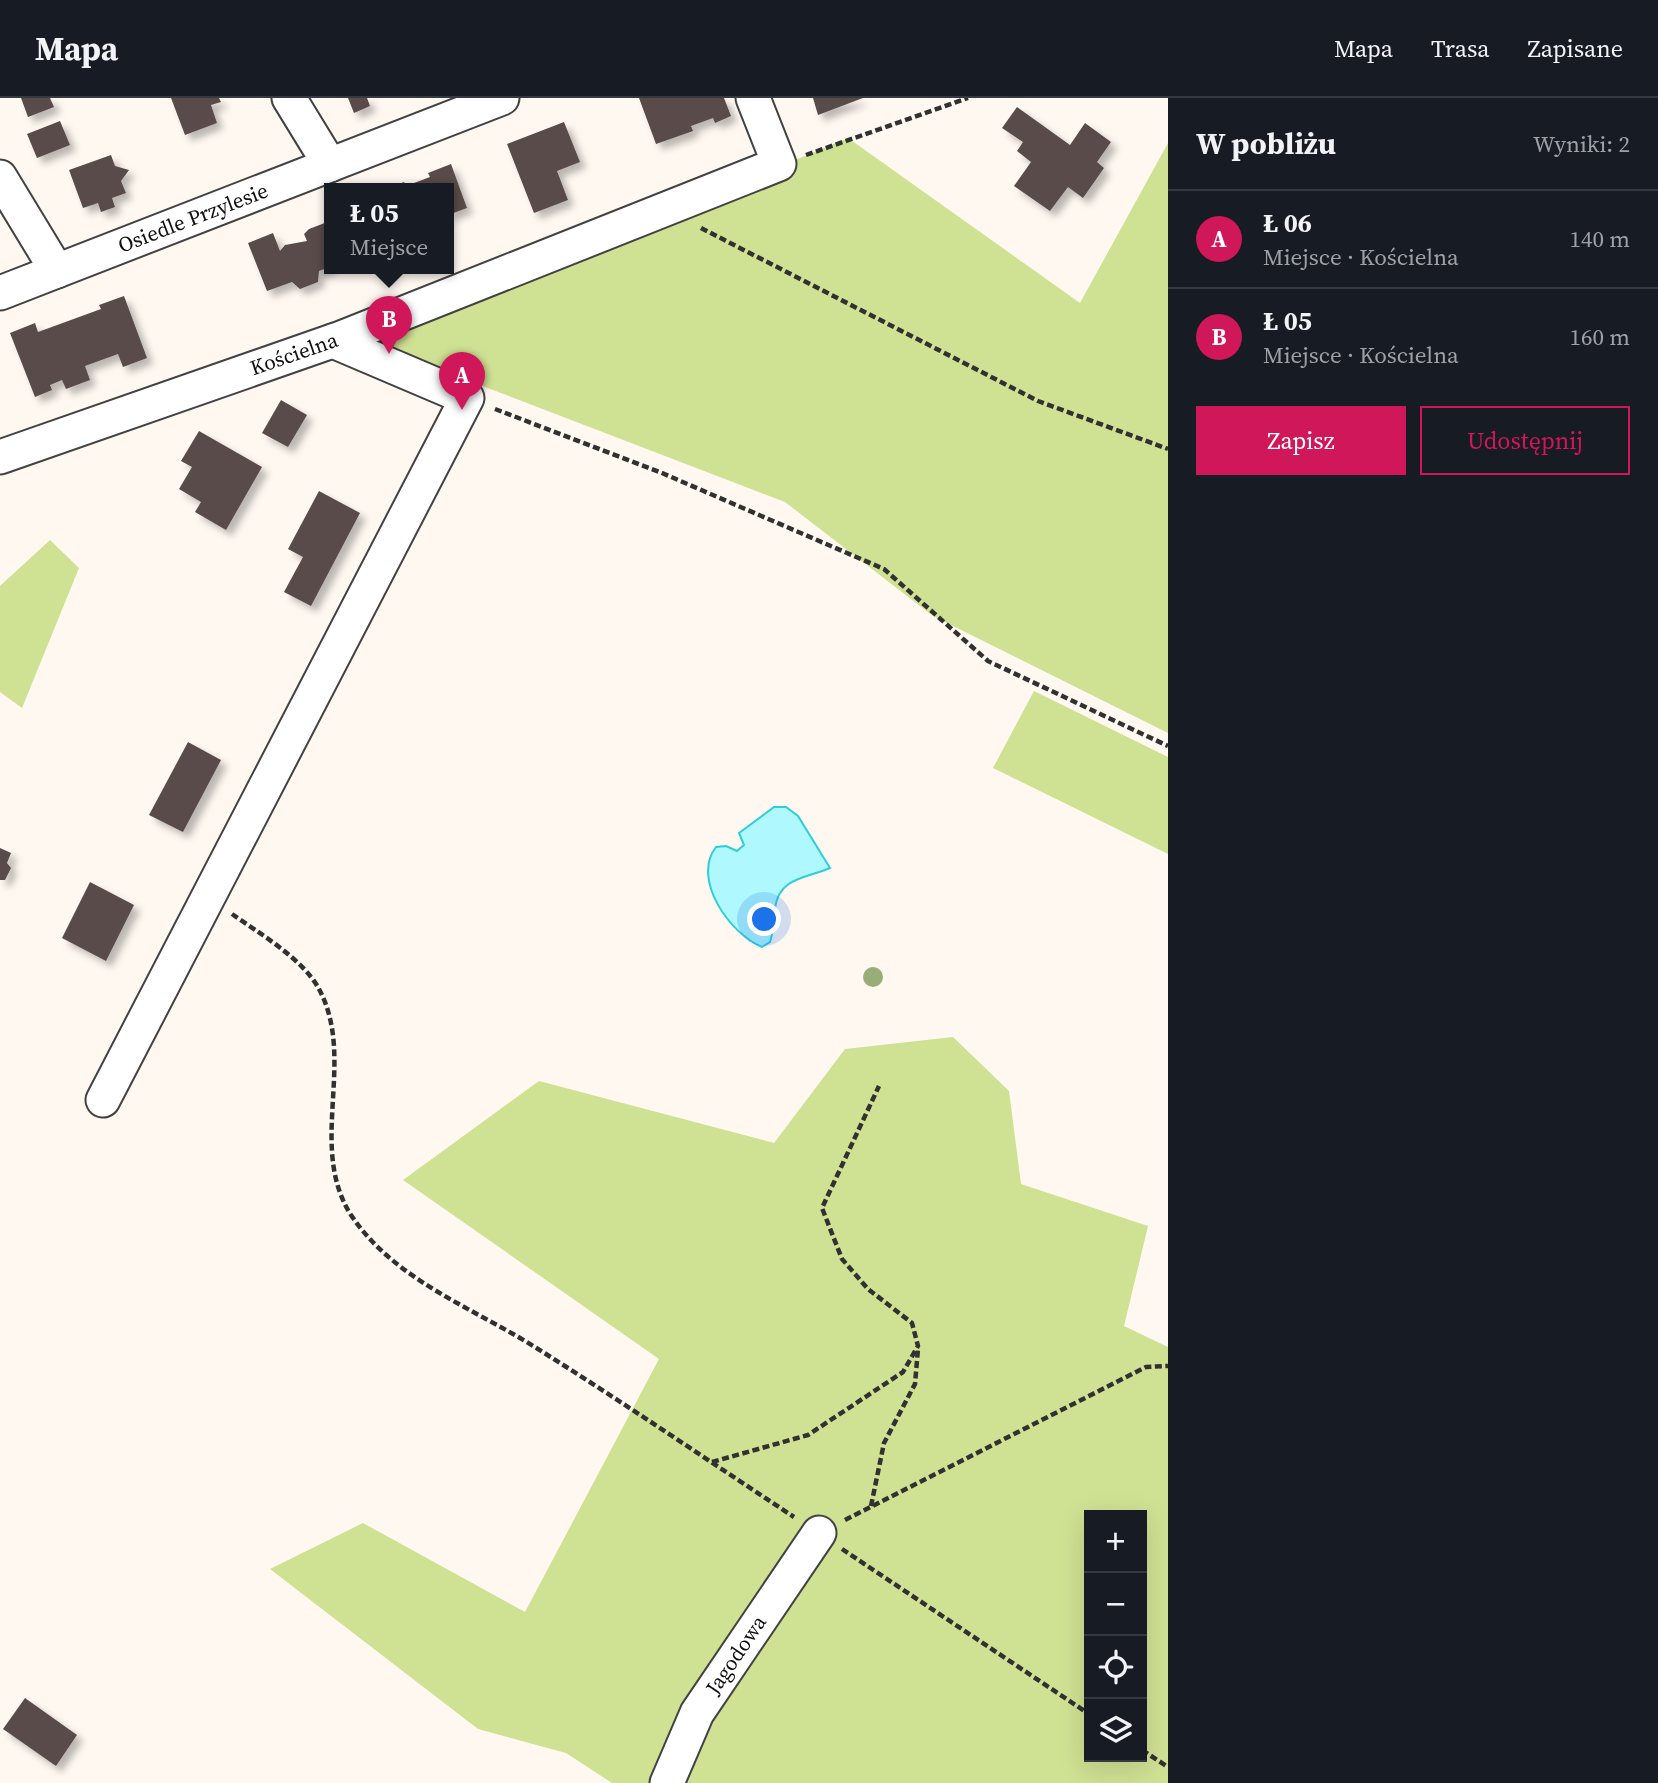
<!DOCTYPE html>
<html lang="pl">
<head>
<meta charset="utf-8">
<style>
  :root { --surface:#171b24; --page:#242831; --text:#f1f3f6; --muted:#9ea1a6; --line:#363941; --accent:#cf1759 }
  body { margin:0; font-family:"Source Serif 4",serif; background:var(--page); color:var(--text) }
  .controls { position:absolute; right:21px; bottom:21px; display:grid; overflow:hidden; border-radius:0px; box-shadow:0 7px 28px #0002 }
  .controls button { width:63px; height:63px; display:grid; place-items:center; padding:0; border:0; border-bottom:2px solid var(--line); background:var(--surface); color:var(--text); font:35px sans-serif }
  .you { position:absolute; left:765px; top:822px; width:24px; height:24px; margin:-18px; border:5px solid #fff; border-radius:50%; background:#1a73e8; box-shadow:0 0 0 10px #1a73e833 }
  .badge { display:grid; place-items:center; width:46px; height:46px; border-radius:50%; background:var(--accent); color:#fff; font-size:23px; font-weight:700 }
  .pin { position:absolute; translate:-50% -58px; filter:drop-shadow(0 2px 4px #0008) }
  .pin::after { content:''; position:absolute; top:37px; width:24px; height:21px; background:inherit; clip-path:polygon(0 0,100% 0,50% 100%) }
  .popup { position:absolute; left:324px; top:85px; width:130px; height:91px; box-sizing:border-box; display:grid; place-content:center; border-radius:0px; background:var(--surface); filter:drop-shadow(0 2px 5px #0005); font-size:23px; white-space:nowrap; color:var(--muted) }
  .popup b { font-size:26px; color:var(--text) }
  .popup::after { content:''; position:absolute; left:50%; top:100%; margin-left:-14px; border:14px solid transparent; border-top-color:var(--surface) }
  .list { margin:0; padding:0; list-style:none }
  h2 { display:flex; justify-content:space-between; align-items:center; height:91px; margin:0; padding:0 28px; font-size:30px }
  h2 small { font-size:23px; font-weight:400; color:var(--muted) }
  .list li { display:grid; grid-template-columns:46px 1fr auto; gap:21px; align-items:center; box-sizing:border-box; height:98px; padding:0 28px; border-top:2px solid var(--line) }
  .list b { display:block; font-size:26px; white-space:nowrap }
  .list p { margin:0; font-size:23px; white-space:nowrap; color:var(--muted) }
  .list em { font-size:23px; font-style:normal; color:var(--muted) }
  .actions { display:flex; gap:14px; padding:21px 28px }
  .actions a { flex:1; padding:16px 0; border:2px solid var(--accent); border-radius:0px; text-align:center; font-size:24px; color:var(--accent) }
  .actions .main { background:var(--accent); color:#fff }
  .icon { flex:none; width:38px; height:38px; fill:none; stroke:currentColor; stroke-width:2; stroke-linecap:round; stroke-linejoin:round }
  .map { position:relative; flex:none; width:1168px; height:1685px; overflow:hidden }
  header { display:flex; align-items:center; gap:42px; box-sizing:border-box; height:98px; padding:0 35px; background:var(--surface); border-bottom:2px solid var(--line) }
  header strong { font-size:33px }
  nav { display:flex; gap:38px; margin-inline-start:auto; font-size:24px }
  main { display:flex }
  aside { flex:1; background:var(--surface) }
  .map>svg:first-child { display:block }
  .forest { fill:#cfe193; fill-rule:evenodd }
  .water { fill:#aff8fd; stroke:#2ecddc; stroke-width:2 }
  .building { fill:#594b4a; filter:url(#shadow) }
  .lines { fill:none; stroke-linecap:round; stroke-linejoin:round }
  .minor-casing { stroke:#424242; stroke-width:37 }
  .path { stroke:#313131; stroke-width:4.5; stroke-dasharray:7 3.5; stroke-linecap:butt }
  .minor { stroke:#fff; stroke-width:33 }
  .tree { fill:#99ad79 }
  .labels { text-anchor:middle; stroke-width:7; stroke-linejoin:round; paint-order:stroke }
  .street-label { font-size:21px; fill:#0f0f0f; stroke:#fff }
</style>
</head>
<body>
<header>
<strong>Mapa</strong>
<nav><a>Mapa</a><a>Trasa</a><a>Zapisane</a></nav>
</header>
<main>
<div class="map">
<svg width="1168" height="1685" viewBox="0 0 1168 1685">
  <defs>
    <filter id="shadow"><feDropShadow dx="6" dy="6" stdDeviation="3.5" flood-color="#0004"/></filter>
  </defs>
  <rect width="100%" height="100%" fill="#fff8f1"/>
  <g class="forest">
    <path d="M848,40l232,165 88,-160v590l-235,-117 -148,-114 -422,-162z"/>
    <path d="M50,442l29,28 -57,140 -22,-16v-106z"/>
    <path d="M1034,593l134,66v97l-175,-86z"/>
    <path d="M953,939l56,54 12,93 127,42 -24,100 44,21v436h-556l-46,-30 -88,-24 -208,-160 93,-46 162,89 134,-253 -256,-179 136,-99 235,62 71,-94zM1089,1417h53v242h-53z"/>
  </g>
  <path class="water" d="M774,709h12l12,9 32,52c-23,10 -51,9 -55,40 -2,11 -1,23 -5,34l-8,5c-32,-13 -71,-68 -46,-100l10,-1 11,5 7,-6 -5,-12z"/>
  <g class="building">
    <path d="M21,0h29l4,9 -26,10z"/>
    <path d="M171,0h48l2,4 -10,3 6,18 -32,12z"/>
    <path d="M348,0h19l3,8 -16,7z"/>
    <path d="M639,0h85l7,18 -16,7 -2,-5 -22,8 2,5 -37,13z"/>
    <path d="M813,0h50l-45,17z"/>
    <path d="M1017,9l53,38 15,-22 26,19 -14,20 7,6 -21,30 -15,-11 -18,24 -36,-25 17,-24 -14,-11 6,-9 -21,-14z"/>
    <path d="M60,23l10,24 -33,13 -10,-24z"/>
    <path d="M564,24l16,40 -23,9 11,29 -34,13 -27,-69z"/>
    <path d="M111,57l4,11 14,4 -8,11 5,12 -14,5 3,9 -14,5 -3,-9 -15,5 -14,-38z"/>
    <path d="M451,66l16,44 -19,7v-27h-60l16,-6 2,4 24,-9 -2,-4z"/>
    <path d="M330,123v46l-11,4 -1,11 -18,7 -8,-7 -25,9 -19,-48 25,-10 7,18 5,-6 22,-4 -3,-7 5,-5z"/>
    <path d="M124,198l23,62 -24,9 -5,-13 -33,12 5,14 -24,9 -4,-9 -12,5 2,5 -17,7 -25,-64 25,-10 3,9 63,-23 -2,-4z"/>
    <path d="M281,302l26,15 -19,32 -26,-14z"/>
    <path d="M199,333l63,36 -36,63 -31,-18 6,-10 -22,-13 13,-22 -11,-6z"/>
    <path d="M319,393l41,22 -49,93 -27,-14 19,-35 -15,-8z"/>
    <path d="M188,644l33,18 -38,72 -34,-17z"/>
    <path d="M0,750l11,5 -4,10 4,5 -6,12h-5z"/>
    <path d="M90,784l44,23 -28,56 -44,-23z"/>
    <path d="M25,1600l52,37 -21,31 -53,-37z"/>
  </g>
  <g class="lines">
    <g class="minor-casing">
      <g id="minor">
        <path d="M289,0l41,67"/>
        <path d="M0,79l57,94"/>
        <path d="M0,195l502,-195"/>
        <path d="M0,359l341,-119 438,-174 -26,-66"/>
        <path d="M103,1002l364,-702 -134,-57"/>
        <path d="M667,1685l30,-70 122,-180"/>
      </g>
    </g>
    <g class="path">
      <path d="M806,57l162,-57"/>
      <path d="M701,130l337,173 130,48"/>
      <path d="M495,311l167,64 222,96 104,92 180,85"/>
      <path d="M232,816c27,19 71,45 87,75 38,71 -12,157 32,226 44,66 123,93 187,134 86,54 171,112 256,168"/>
      <path d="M712,1364l96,-27 95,-63 15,-26 -6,-23 -44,-34 -26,-30 -20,-51 57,-122"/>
      <path d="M871,1408l13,-63 31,-59 3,-35"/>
      <path d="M845,1422l301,-153 22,-1"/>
      <path d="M842,1451l247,165"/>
      <path d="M1142,1652l26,17"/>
    </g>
    <use href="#minor" class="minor"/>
  </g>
  <circle class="tree" cx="873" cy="879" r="10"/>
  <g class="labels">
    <g class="street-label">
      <text transform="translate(193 120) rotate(-21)" y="7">Osiedle Przylesie</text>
      <text transform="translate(294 256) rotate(-19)" y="7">Kościelna</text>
      <text transform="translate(736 1557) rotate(-56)" y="7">Jagodowa</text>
    </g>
  </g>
</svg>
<div class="controls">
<button>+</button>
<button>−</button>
<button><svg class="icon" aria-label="locate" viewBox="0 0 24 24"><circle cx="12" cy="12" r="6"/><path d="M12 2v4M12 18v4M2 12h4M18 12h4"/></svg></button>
<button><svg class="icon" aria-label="layers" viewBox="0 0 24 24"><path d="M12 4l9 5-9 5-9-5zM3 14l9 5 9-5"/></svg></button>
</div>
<div class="you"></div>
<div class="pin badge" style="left:462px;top:312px">A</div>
<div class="pin badge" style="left:389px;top:256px">B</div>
<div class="popup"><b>Ł 05</b>Miejsce</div>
</div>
<aside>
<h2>W pobliżu<small>Wyniki: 2</small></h2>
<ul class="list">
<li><span class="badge">A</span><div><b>Ł 06</b><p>Miejsce · Kościelna</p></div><em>140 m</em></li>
<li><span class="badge">B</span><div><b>Ł 05</b><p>Miejsce · Kościelna</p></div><em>160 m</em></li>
</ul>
<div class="actions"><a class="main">Zapisz</a><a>Udostępnij</a></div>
</aside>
</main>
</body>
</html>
